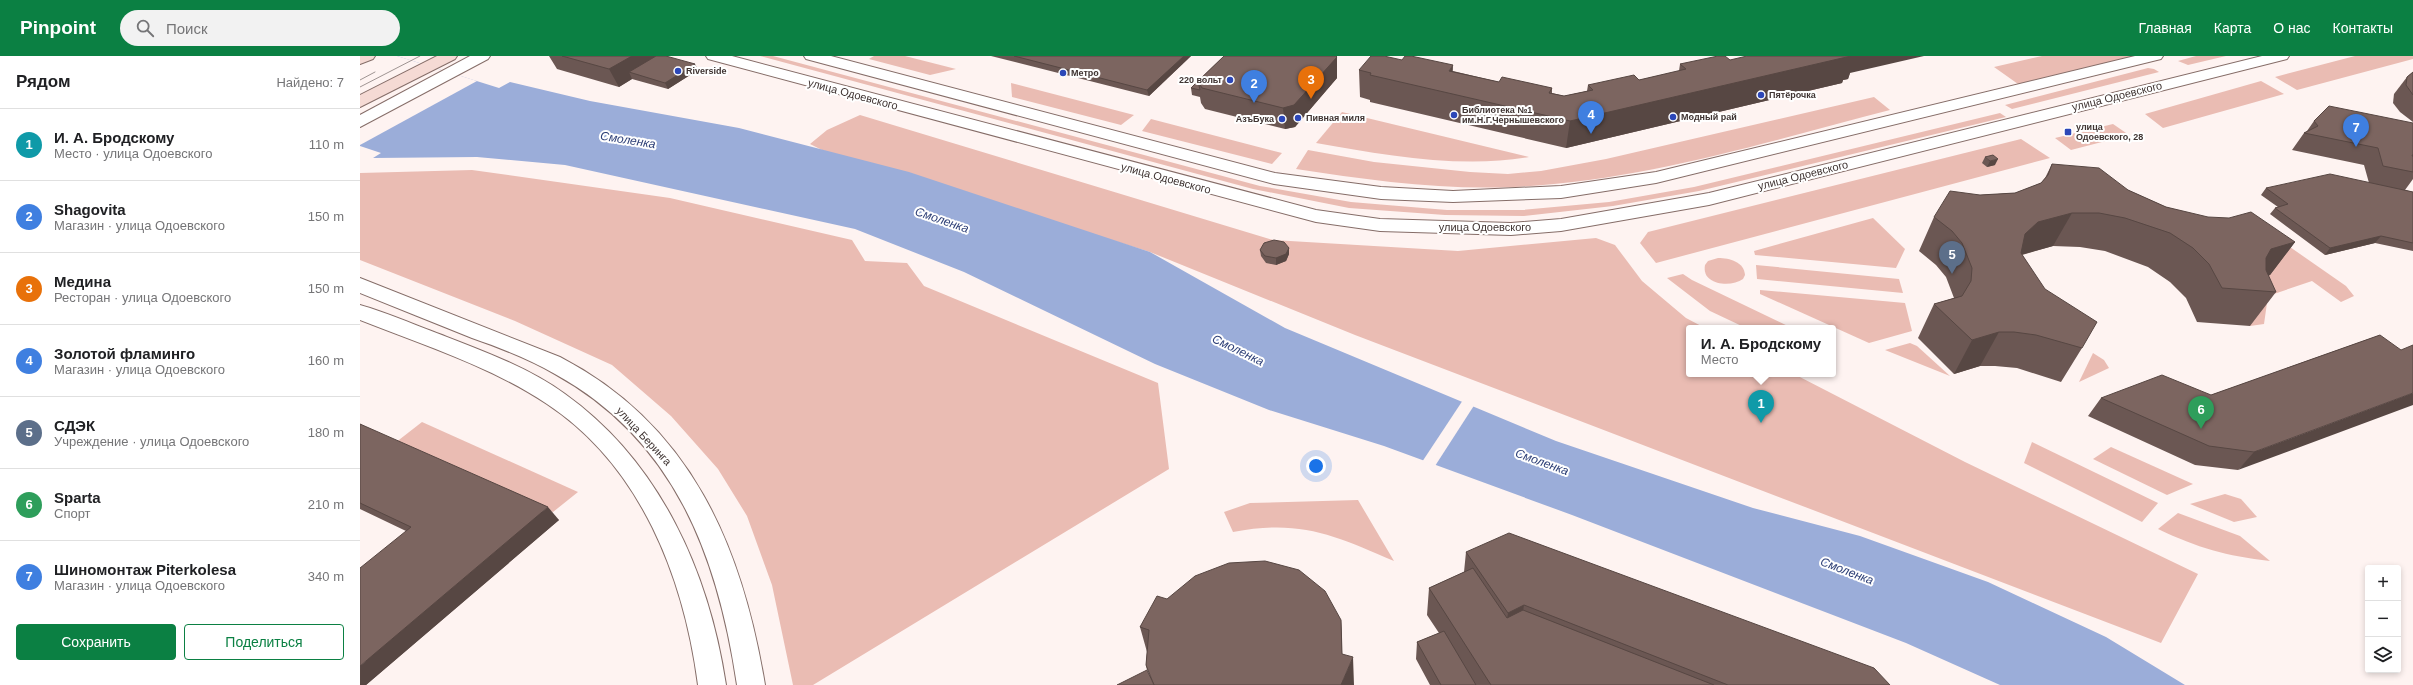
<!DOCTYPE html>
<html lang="ru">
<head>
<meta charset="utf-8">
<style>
  :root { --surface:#fff; --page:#f2f2f2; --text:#202124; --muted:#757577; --line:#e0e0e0; --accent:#0b8043 }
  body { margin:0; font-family:Arial,sans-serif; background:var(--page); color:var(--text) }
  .controls { position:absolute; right:12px; bottom:12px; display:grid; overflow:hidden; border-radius:4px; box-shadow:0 2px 6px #0003 }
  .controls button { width:36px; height:36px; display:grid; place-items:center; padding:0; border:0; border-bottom:1px solid var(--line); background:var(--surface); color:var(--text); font:20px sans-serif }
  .you { position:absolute; left:956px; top:410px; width:14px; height:14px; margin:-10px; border:3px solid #fff; border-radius:50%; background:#1a73e8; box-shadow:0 0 0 6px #1a73e833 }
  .badge { display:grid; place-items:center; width:26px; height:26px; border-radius:50%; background:var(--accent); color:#fff; font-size:13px; font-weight:700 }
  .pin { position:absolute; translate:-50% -33px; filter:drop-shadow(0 1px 2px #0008) }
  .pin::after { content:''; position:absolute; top:21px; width:14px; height:12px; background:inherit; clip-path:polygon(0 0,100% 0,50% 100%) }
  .popup { position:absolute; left:1326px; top:269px; width:150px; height:52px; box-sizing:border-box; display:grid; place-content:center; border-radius:4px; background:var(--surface); filter:drop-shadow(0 1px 3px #0005); font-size:13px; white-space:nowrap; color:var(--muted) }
  .popup b { font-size:15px; color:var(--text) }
  .popup::after { content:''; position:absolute; left:50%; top:100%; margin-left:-8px; border:8px solid transparent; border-top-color:var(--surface) }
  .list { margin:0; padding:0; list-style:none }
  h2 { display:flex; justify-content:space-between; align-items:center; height:52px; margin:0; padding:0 16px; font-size:17px }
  h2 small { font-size:13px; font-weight:400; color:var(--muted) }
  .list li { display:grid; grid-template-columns:26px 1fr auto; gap:12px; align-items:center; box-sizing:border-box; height:72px; padding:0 16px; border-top:1px solid var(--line) }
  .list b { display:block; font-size:15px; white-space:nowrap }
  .list p { margin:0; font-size:13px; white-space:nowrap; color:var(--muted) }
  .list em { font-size:13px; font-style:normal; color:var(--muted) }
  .actions { display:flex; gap:8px; padding:12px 16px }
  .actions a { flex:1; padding:9px 0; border:1px solid var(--accent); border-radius:4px; text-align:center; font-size:14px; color:var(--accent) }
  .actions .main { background:var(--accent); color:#fff }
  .icon { flex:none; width:22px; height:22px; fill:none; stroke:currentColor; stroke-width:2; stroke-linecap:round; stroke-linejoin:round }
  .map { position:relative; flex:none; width:2053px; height:629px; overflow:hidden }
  header { display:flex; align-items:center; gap:24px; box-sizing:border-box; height:56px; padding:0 20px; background:var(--accent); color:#fff }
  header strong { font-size:19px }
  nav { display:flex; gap:22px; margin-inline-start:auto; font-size:14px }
  .search { width:280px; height:36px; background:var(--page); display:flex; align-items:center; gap:10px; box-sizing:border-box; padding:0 14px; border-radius:22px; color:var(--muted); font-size:15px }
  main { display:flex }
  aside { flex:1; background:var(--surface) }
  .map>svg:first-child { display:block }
  .green { fill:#eabcb3 }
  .water { fill:#9badd9 }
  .pier { fill:#fef3f1 }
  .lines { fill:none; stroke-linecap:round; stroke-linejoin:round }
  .minor-casing { stroke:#856d68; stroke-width:2 }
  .tertiary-casing { stroke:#856d68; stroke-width:2 }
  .secondary-casing { stroke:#856d68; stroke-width:2 }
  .minor { fill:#fff; fill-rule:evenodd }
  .tertiary { fill:#fff; fill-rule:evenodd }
  .secondary { fill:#f5dad4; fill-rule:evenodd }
  .tram { stroke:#9f9492; stroke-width:1 }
  .wall { fill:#6b5753 }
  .shaded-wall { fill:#574743 }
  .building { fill:#7c6560; stroke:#574743 }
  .poi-dot { fill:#2c47b8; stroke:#fff; stroke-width:1.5 }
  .labels { text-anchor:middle; stroke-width:4; stroke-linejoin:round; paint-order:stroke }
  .far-poi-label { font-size:9px; font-weight:bold; fill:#3f3432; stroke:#fff; text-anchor:start }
  .street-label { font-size:11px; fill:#3f3432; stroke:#fff }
  .water-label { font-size:12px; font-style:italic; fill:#2c3e76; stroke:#fff }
</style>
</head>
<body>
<header>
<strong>Pinpoint</strong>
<div class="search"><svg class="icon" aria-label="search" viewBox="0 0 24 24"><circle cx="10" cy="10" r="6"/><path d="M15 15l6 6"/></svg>Поиск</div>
<nav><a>Главная</a><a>Карта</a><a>О нас</a><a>Контакты</a></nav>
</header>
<main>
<aside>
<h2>Рядом<small>Найдено: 7</small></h2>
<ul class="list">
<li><span class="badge" style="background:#0f9aa8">1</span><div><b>И. А. Бродскому</b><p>Место · улица Одоевского</p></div><em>110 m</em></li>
<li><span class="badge" style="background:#3f7fe0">2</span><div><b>Shagovita</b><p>Магазин · улица Одоевского</p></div><em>150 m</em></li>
<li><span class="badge" style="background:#e8710a">3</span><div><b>Медина</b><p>Ресторан · улица Одоевского</p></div><em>150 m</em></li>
<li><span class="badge" style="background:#3f7fe0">4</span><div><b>Золотой фламинго</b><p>Магазин · улица Одоевского</p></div><em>160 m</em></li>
<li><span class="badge" style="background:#5c6f8a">5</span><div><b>СДЭК</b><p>Учреждение · улица Одоевского</p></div><em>180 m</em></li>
<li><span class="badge" style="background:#2e9e5b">6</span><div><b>Sparta</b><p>Спорт</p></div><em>210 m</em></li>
<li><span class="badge" style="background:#3f7fe0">7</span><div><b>Шиномонтаж Piterkolesa</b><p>Магазин · улица Одоевского</p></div><em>340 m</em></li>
</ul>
<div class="actions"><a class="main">Сохранить</a><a>Поделиться</a></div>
</aside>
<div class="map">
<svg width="2053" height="629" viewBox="0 0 2053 629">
  <rect width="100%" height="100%" fill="#fef3f1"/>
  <g class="green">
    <path d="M400,0h13l487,130 91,16 96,8h75l87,-8 85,-15 306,-74 6,4 -307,74 -86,15 -89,10 -79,-1 -96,-7 -96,-19z"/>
    <path d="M514,0h31l51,13 -26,6 -61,-16z"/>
    <path d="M1682,0h92l-116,28 -24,-17z"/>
    <path d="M1836,0h30l-38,9 -10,-4z"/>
    <path d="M1995,0h58v3l-116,31 -22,-13z"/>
    <path d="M1788,12l6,1 5,3 -147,37 -7,-4z"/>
    <path d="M1901,25l23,13 -121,34 -18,-14z"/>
    <path d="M651,27l123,32 -13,10 -109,-28z"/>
    <path d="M1514,41l16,13c-124,32 -248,71 -377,77 -72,3 -146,-7 -217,-18l12,-19 66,12 96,10 38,2 33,-3 65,-12z"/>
    <path d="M982,56l187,45c-67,12 -146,-2 -213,-14z"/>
    <path d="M500,59l413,125 185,11 138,-13 19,7 27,36 44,37 19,10h-16v46h105l171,88 233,112 -37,69 -806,-308 -205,-83 -328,-102 -12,-6 17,-14z"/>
    <path d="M791,63l131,34 -10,11 -130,-33z"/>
    <path d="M1753,68l16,11 -58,15 -16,-12z"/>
    <path d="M1661,83l29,19 -394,105 -16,-20 8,-11z"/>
    <path d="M112,114l198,28 182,42 13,21 42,2 17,23 234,97 11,86 -356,216h-20l-21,-100 -25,-69 -29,-47 -47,-53 -59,-51 -97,-44 -155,-61v-87z"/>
    <path d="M1513,162l32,31 -9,19 -141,-13 -1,-4z"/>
    <path d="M1917,182l69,48 8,10 -13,6 -29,-21 -44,15 -4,28 -14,2 -6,-11z"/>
    <path d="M1358,202c12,0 26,4 27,17l-2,4c-12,9 -42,6 -38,-14l3,-4z"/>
    <path d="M1396,209l143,14 4,14 -146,-14z"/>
    <path d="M1323,218l9,6 100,48h-46l-36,-17 -43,-33z"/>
    <path d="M1400,234l145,13 7,28 -43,12 -109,-49z"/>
    <path d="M1550,287l7,3 33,30 -65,-26z"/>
    <path d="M1733,297l11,7 5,8 -30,14z"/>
    <path d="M62,366l156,70 -25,20 -158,-69z"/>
    <path d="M1672,386l126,61 -16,19 -118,-59z"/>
    <path d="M1751,391l82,37 -26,11 -74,-36z"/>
    <path d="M1865,438l16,5 16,18 -23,5 -44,-18z"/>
    <path d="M998,444l36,61c-60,-26 -94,-42 -161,-29l-9,-20 26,-9z"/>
    <path d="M1818,457l62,23 30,25c-44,-5 -72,-13 -112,-32z"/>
  </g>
  <path class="water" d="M0,0h37l102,32 11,-6 80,19 149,27 170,44 241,80 135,76 271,113 197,67 107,28 128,46 118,55 79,48h-185l-94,-42 -334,-128 -188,-69 -115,-36 -114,-46 -191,-92 -109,-43 -290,-64 -88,-8 -104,1 8,-5 -21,-7z"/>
  <g class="pier">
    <path d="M0,0h37l80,25 -117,64z"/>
    <path d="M1103,344l12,4 -40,62 -13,-4z"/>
  </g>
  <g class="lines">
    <g class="minor-casing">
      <path id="minor" d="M110,0h20l-2,3 -128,68v-12z"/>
    </g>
    <g class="tertiary-casing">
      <g id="tertiary">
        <path d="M346,0h26l584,154 64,9 131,4 50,-4 148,-26 553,-137h27l-2,3 -578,146 -148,26 -50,4 -131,-4 -64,-9 -608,-163z"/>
        <path d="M444,0h27l444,117 106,14 72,4 108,-5 95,-14 479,-116h28l-2,3 -505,124 -95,15 -108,4 -72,-3 -107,-15 -468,-125z"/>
        <path d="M0,222l200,79c131,68 182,189 205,328h-28c-19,-128 -62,-245 -182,-311 -26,-15 -54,-26 -83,-36 -37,-15 -75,-30 -112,-45z"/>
        <path d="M0,249c25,7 50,18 74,27 44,17 92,34 131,62 95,68 144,178 161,291h-28c-14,-107 -57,-219 -151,-281 -57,-38 -124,-59 -187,-84z"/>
      </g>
    </g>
    <g class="secondary-casing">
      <g id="secondary">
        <path d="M0,0h15l-2,3 -13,5z"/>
        <path d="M77,0h20l-2,3 -95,48v-12z"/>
      </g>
    </g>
    <use href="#minor" class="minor"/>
    <use href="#tertiary" class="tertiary"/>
    <use href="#secondary" class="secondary"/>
    <g class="tram">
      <path d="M0,24l15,-8"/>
      <path d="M0,31l60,-31"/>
    </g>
  </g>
  <g class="wall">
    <path d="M189,0h117l32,14 -30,19 -36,-10 -13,8 -62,-18z"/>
    <path d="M631,0h200l-42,40z"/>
    <path d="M864,0l113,1v21l-42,49 -10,2 -80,-20 -4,-6 -1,-6 -8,-2 -1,-7z"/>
    <path d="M1370,4l120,13 -2,6 -5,1 -1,3 -276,65 -196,-46v-2l-10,-3 -1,-27 94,1 46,11 53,6v5l12,3 23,-5 1,-6 51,-5 40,-9 1,-7z"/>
    <path d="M2053,16v50l-13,-10 -7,-9 1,-9 13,-17z"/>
    <path d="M1954,65l99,2v56l-8,11 8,2v59l-38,-8 -50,12 -55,-41 5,-6 3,-1 -17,-12 5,-7 103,-5 -5,-18 -72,-15 12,-17 3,-2z"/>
    <path d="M1625,101l10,8 -8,2 -5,-4z"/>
    <path d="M1692,108l76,26 38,17 129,35 -25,33 -2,1 8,16 -26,34 -53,-4 -11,-24 -16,-16 -22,-15 -43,-16 -25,-4 -27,-1 -31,9 60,93 -21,34 -44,-14 -22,-2h-15l-26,8 -36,-36 16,-34 20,-6 -8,-21 -10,-12 -17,-14 15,-34 46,-22 35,-2 26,-10 4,-5z"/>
    <path d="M929,192v6l-3,7 -10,4 -10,-2 -5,-7 -1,-6z"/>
    <path d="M2020,279l-142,135 -43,-5 -107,-49 13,-18 110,-3z"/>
    <path d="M0,368l199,96 -193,165h-6l46,-154 -46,-22z"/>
    <path d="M1106,496l424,133h-460l-14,-26 1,-17 22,-9 -12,-18 2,-27 35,-16z"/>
    <path d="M807,543l174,21 1,34 -195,16 -1,-5 1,-13 -7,-25z"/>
  </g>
  <g class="shaded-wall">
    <path d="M272,0h28l-31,16 3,7 -13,8 -10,-18z"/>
    <path d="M824,0h7l-42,40 -2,-6z"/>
    <path d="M1484,0h80l-74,17 -2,6 -5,1 -1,3 -276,65 4,-27z"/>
    <path d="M977,1v21l-42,49 -10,2 -2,-21z"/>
    <path d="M335,8l3,6 -30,19 -3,-6z"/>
    <path d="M1093,9l-1,27 -3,-21z"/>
    <path d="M1638,103l-3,6 -8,2 3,-6z"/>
    <path d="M1712,157l-19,33 -33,9 5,-21 13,-12z"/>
    <path d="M2021,180l-6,7 -50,12 5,-7z"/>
    <path d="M1935,186l-25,33 -24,8 25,-34z"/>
    <path d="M929,192v6l-3,7 -10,4v-7z"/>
    <path d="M1639,276l-19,34 -26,8 18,-34z"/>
    <path d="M2053,337v12l-175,65 16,-18z"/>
    <path d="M188,451l11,13 -193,165h-6v-19z"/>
    <path d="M1164,549l-5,32 -16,7 5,-31z"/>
    <path d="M981,564l2,60 10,-23 1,28h-13z"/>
  </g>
  <g class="building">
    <path d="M202,0h70l-23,13z"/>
    <path d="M296,0h10l29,8 -30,19 -36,-11z"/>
    <path d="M654,0h170l-37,34z"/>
    <path d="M864,0h112l1,1 -43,48 -11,3 -81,-20 -4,-7z"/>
    <path d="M1011,0h13l18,4 3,-4h6l42,9 -4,6 50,11 3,-5 50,11 -3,5 15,3 29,-6 -5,-5 46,-10 5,5 47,-11 -6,-5 38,-8h7l5,4 17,-4h104l-281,65 -200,-46 1,-2 -12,-3z"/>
    <path d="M2053,16v23l-7,-10 1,-8z"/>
    <path d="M839,24l-1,1 2,9 -9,-2z"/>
    <path d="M1969,50l84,17v32h-1l1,2v15l-30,-6 -5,-18 -74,-15 14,-7 -4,-5z"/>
    <path d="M1633,99l5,4 -8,2 -5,-4z"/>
    <path d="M1692,108l47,4 29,22 38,17 42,10 21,1 22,-6 44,30 -24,7 -5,9v12l10,22 -54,-4 -13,-24 -16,-16 -23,-15 -45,-15 -26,-5h-27l-34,9 -13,12 -4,19 24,36 52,33 -15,26 -46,-13 -22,-3h-15l-27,8 -38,-36 28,-8 9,-15 1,-13 -10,-25 -10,-12 -18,-14 16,-26 30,4 35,-2 26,-10 7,-8z"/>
    <path d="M1970,118l83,18v51l-32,-7 -51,12 -55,-40 13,-4 -22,-16z"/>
    <path d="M914,184l10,2 5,6 -3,6 -10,4 -11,-2 -5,-6 4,-7z"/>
    <path d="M2020,279l21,15 12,-5v48l-159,59 -45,-6 -108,-48 61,-23 49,20z"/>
    <path d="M0,368l188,83 -188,159v-98l51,-41 -51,-24z"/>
    <path d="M1149,477l365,135 16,17h-162l-204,-80 -16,8 -42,-61z"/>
    <path d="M905,505l34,9 26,21 16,29 1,34 11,3 -12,28h-187l-8,-20 3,-35 -9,-3 17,-31 10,3 28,-23 34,-13z"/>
    <path d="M1113,512l34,50 16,-8 191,75h-223l-62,-97z"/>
    <path d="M1084,575l32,54h-35l-24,-43z"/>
    <path d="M787,614l7,15h-37z"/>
  </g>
  <g class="poi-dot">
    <circle cx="318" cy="15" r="4"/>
    <circle cx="703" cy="17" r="4"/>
    <circle cx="870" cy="24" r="4"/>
    <circle cx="1401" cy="39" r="4"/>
    <circle cx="1094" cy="59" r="4"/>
    <circle cx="1313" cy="61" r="4"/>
    <circle cx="938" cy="62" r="4"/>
    <circle cx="922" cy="63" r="4"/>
    <rect x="1704" y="72" width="8" height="8" rx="2"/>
  </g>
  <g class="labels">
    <g class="far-poi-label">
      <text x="326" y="18">Riverside</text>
      <text x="711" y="20">Метро</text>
      <text x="862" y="27" text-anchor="end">220 вольт</text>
      <text x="1409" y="42">Пятёрочка</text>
      <text x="1102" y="57">Библиотека №1<tspan x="1102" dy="10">им.Н.Г.Чернышевского</tspan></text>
      <text x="1321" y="64">Модный рай</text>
      <text x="946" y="65">Пивная миля</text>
      <text x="914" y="66" text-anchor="end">АзъБука</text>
      <text x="1716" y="74">улица<tspan x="1716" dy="10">Одоевского, 28</tspan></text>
    </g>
    <g class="street-label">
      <text transform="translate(493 38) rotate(15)" y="4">улица Одоевского</text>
      <text transform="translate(1757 40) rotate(-14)" y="4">улица Одоевского</text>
      <text transform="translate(1443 119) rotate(-14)" y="4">улица Одоевского</text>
      <text transform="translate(806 122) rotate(15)" y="4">улица Одоевского</text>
      <text x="1125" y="175">улица Одоевского</text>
      <text transform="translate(284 380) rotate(47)" y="4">улица Беринга</text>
    </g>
    <g class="water-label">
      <text transform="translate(268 84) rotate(9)" y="4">Смоленка</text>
      <text transform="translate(582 164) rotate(19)" y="4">Смоленка</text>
      <text transform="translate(878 294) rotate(26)" y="4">Смоленка</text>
      <text transform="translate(1182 406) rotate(20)" y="4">Смоленка</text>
      <text transform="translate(1487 515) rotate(21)" y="4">Смоленка</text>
    </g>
  </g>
</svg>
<div class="controls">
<button>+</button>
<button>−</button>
<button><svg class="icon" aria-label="layers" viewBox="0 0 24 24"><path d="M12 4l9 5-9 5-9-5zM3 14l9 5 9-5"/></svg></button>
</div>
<div class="you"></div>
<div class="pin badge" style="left:1401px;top:367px;background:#0f9aa8">1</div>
<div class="popup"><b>И. А. Бродскому</b>Место</div>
<div class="pin badge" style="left:894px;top:47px;background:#3f7fe0">2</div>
<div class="pin badge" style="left:951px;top:43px;background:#e8710a">3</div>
<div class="pin badge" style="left:1231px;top:78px;background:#3f7fe0">4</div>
<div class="pin badge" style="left:1592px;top:218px;background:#5c6f8a">5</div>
<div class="pin badge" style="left:1841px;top:373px;background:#2e9e5b">6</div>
<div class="pin badge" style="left:1996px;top:91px;background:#3f7fe0">7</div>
</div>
</main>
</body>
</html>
